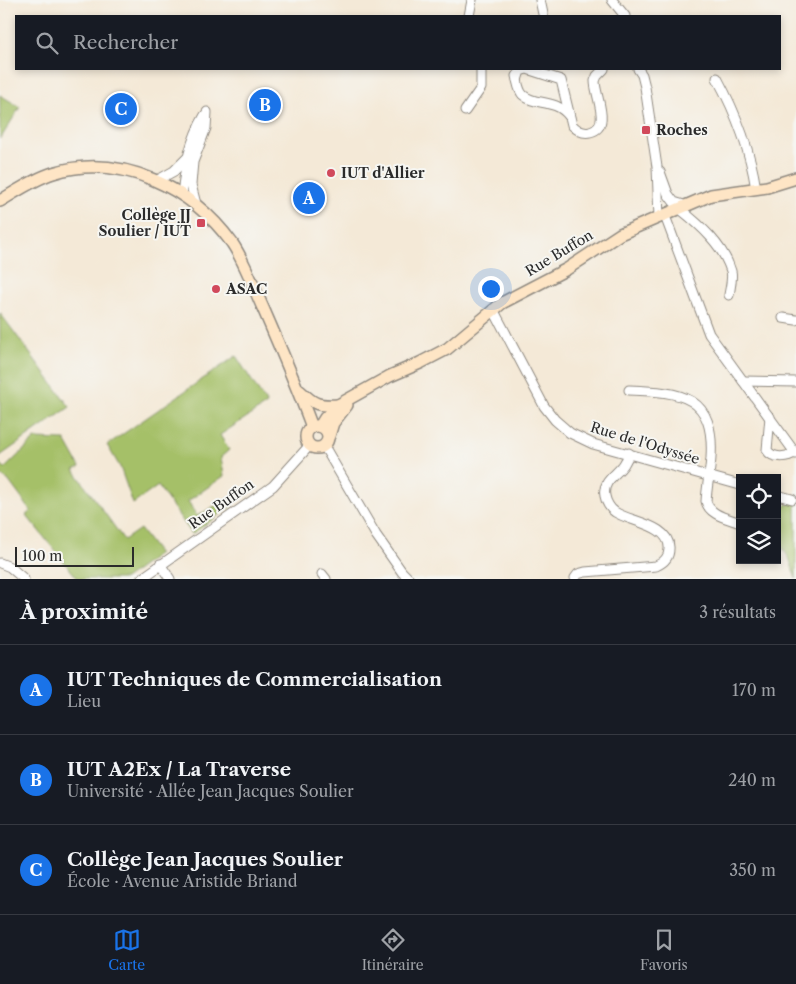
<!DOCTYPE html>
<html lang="fr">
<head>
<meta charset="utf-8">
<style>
  :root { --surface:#171b24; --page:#242831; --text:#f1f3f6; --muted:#9ea1a6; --line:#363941; --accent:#1a73e8 }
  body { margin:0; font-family:"Libre Caslon Text",serif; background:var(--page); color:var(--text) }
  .controls { position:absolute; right:15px; bottom:15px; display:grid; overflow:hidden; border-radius:0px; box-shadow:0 2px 8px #0003 }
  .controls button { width:45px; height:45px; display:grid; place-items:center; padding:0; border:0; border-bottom:1px solid var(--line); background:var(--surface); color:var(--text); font:25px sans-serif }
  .scale { position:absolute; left:15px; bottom:12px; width:119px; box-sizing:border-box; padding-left:5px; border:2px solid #2b2b2b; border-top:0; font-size:14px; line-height:18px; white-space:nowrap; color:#2b2b2b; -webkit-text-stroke:4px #f6f6f2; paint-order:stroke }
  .you { position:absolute; left:490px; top:288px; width:18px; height:18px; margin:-12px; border:4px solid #fff; border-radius:50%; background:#1a73e8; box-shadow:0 0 0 8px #1a73e833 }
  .badge { display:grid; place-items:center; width:32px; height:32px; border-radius:50%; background:var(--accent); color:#fff; font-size:16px; font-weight:700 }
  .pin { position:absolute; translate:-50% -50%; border:2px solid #fff; box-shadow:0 1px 5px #0006 }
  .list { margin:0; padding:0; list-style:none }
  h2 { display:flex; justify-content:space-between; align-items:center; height:65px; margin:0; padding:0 20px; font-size:21px }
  h2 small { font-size:16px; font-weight:400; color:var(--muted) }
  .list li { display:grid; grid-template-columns:32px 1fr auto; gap:15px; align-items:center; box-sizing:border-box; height:90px; padding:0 20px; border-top:1px solid var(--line) }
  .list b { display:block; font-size:19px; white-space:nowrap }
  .list p { margin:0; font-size:16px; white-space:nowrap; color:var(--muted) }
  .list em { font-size:16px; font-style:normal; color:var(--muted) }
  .icon { flex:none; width:28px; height:28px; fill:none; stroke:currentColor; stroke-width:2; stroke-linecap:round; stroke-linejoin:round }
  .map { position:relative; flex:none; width:796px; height:579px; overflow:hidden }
  .search { position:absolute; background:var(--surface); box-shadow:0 2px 8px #0003; left:15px; right:15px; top:15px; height:55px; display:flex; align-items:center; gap:12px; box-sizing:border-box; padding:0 18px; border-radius:0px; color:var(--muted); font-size:19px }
  .sheet { height:335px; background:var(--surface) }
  nav { display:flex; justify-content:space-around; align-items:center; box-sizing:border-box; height:70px; border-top:1px solid var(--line); background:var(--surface); font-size:14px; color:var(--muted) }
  nav a { display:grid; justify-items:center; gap:2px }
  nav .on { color:var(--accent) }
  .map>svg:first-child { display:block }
  .green { fill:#a5c067; stroke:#687649 }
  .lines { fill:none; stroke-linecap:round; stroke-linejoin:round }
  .minor-casing { stroke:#908a81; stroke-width:11 }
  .secondary-casing { stroke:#908a81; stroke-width:14 }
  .minor { stroke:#fff; stroke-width:9 }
  .secondary { stroke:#fee5c5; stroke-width:11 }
  .poi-dot { fill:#d1495b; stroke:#f6f6f2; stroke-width:2 }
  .labels { text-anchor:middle; stroke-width:4; stroke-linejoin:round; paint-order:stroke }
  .poi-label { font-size:14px; font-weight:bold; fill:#2b2b2b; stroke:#f6f6f2; text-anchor:start }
  .street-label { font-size:14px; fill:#2b2b2b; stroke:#f6f6f2 }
</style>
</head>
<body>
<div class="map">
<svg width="796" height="579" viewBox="0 0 796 579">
  <rect width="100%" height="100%" fill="#f6f6f2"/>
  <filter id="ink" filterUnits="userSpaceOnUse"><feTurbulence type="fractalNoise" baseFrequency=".02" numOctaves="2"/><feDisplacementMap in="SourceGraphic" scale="10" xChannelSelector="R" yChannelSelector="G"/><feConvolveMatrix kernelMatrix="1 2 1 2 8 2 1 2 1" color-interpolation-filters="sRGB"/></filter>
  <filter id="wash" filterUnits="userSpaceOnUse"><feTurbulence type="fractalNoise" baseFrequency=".0096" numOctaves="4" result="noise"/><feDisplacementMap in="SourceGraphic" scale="20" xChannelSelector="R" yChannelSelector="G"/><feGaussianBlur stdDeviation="1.12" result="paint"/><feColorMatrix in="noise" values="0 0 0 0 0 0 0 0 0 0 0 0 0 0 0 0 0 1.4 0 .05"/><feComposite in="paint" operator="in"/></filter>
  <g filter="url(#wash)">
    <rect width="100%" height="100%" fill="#f4e9d7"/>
    <g class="green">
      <path d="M0,95l20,12 -19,31h-1z"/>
      <path d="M0,313l70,94 -70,49z"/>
      <path d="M236,356l31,48 -47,31 9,15 -8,7 3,19 -36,25 9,15 32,-18 4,7 -41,29 -34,-48 -25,18 -13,-37 -13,-22z"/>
      <path d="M35,439l30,1 15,27 -6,3 50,70 16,-11 19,25 -34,25h-47l-52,-64 5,-4 -23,-31 -8,-5v-11l5,4z"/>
      <path d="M796,497v82l-7,-21 -12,-18v-27z"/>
    </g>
  </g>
  <g filter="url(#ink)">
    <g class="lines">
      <g class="minor-casing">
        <g id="minor">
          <path d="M540,0l3,14"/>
          <path d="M612,0l13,16"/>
          <path d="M469,16l3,-16"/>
          <path d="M638,69l4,6 3,12 12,80 2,51"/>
          <path d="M516,76c2,6 2,14 7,19 12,11 32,3 46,21"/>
          <path d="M717,78c19,35 33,71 39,111"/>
          <path d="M517,80l3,-9 7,-2 34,11 11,45c5,5 11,9 18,7 22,-5 5,-36 5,-51l2,-5 7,-7"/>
          <path d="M465,111l16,-23v-19"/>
          <path d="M660,172l8,22 6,8 13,4"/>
          <path d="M156,181l18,-10 13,-13"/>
          <path d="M182,195c3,-29 8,-55 23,-80"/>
          <path d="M196,204l-5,-19 1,-12 1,-11 13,-34 1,-16"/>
          <path d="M680,209c20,16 43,36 51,62 2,7 -1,17 -2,24"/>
          <path d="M665,216l44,118 87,120"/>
          <path d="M493,309l51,97 11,14 15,13 23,11 147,41"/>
          <path d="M783,318l13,2"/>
          <path d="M743,381l53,1"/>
          <path d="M629,390c53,2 86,5 82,68 -1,14 -4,28 -5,43 3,14 21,17 34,22"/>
          <path d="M770,417l-3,33c5,9 21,8 28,2"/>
          <path d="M324,446l52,89 26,37 7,7"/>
          <path d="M777,495l15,4"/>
          <path d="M0,563l10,4 14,12"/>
          <path d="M160,564l10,15"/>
          <path d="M322,574l4,5"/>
          <path d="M575,578l3,-4 7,-2 71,-6c7,-3 13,-8 13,-17 2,-24 -39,-27 -54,-37 -5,-3 -9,-10 -10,-16 -3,-16 12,-21 19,-32 2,-3 4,-7 5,-11"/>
          <path d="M141,579l132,-93 37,-41"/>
        </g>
      </g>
      <g class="secondary-casing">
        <g id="secondary">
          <path d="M0,201c17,-10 34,-22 53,-28 68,-21 139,15 179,70 13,19 21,43 31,65 17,39 34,79 49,119"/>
          <path d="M300,391c15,14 18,15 38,14"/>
          <circle cx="317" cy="437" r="11"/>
          <path d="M320,426l5,-8 13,-13 52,-29 30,-13 27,-14 55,-46 65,-34 53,-35 91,-39 56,-8 29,-9"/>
          <path d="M329,436l4,-13 14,-18"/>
        </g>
      </g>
      <use href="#minor" class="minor"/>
      <use href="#secondary" class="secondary"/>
    </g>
  </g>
  <g class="poi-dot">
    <rect x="641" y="125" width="10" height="10" rx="2.5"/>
    <circle cx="331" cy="173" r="5"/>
    <rect x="196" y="218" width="10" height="10" rx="2.5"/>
    <circle cx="216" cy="289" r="5"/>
  </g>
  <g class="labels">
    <g class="poi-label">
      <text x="656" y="135">Roches</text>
      <text x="341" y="178">IUT d'Allier</text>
      <text x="191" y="220" text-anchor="end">Collège JJ<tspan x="191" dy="16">Soulier / IUT</tspan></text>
      <text x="226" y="294">ASAC</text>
    </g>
    <g class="street-label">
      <text transform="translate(559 253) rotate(-31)" y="5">Rue Buffon</text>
      <text transform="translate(645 443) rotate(17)" y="5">Rue de l'Odyssée</text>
      <text transform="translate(221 504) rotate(-35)" y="5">Rue Buffon</text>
    </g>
  </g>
</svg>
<div class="controls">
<button><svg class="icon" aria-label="locate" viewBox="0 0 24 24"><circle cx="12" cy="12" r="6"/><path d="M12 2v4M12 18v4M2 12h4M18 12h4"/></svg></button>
<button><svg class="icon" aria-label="layers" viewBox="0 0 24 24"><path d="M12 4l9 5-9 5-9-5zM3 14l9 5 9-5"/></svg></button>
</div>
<div class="scale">100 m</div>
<div class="you"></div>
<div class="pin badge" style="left:309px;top:198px">A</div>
<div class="pin badge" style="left:265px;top:105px">B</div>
<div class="pin badge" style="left:121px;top:109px">C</div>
<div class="search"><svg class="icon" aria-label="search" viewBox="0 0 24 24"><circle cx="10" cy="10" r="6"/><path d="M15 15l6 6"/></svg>Rechercher</div>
</div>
<section class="sheet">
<h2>À proximité<small>3 résultats</small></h2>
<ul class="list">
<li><span class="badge">A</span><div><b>IUT Techniques de Commercialisation</b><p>Lieu</p></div><em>170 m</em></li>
<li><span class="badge">B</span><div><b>IUT A2Ex / La Traverse</b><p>Université · Allée Jean Jacques Soulier</p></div><em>240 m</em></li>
<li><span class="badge">C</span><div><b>Collège Jean Jacques Soulier</b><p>École · Avenue Aristide Briand</p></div><em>350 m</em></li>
</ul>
</section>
<nav>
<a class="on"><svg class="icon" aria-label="map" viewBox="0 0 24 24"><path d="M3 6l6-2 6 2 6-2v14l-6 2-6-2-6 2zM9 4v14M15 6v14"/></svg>Carte</a>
<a><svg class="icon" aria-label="directions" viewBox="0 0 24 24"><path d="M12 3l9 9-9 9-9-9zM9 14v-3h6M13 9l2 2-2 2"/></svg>Itinéraire</a>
<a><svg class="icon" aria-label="saved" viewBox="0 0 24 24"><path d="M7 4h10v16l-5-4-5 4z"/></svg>Favoris</a>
</nav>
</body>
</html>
